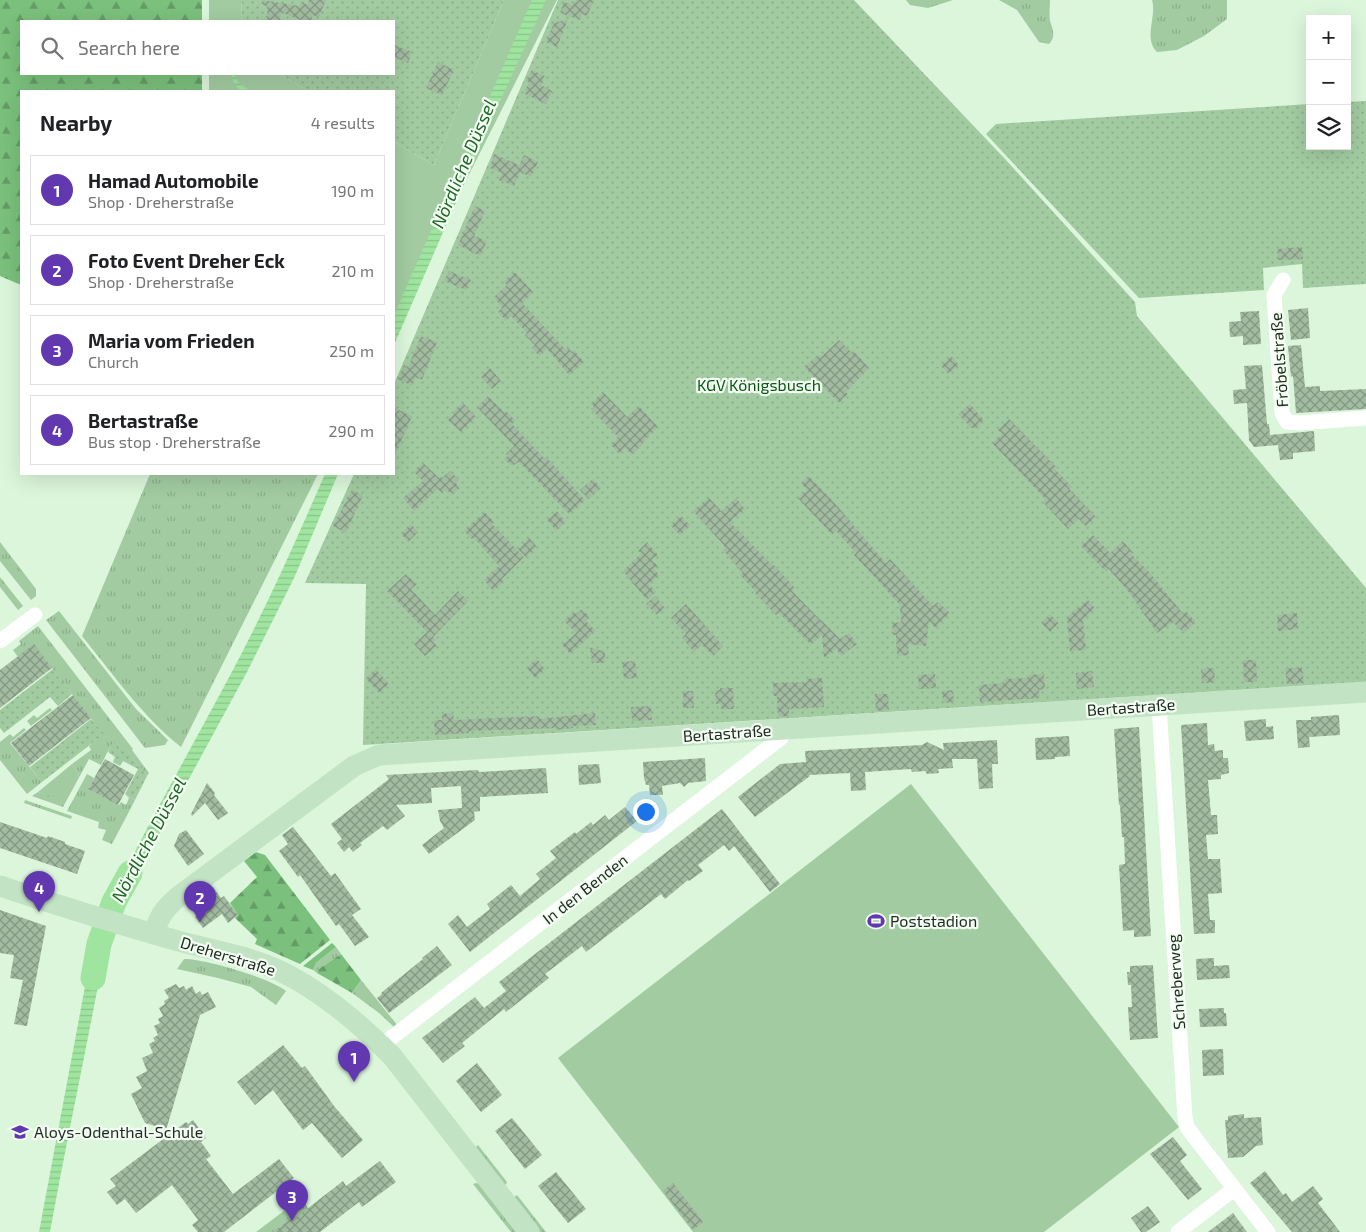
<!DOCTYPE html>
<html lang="en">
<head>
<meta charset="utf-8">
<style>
  :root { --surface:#fff; --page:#f6f6f6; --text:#202124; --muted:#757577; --line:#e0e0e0; --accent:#6238b0 }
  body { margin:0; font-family:"Exo 2",sans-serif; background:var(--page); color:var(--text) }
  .controls { position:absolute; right:15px; top:15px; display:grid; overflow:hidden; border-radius:0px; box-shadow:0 5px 20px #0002 }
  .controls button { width:45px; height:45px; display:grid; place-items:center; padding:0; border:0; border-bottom:1px solid var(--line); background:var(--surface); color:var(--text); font:25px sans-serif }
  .you { position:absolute; left:645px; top:811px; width:18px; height:18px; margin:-12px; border:4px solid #fff; border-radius:50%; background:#1a73e8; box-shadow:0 0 0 8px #1a73e833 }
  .badge { display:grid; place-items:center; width:32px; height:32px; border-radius:50%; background:var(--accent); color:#fff; font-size:16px; font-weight:700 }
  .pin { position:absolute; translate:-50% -41px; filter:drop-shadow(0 1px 2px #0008) }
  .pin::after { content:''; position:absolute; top:26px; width:18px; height:15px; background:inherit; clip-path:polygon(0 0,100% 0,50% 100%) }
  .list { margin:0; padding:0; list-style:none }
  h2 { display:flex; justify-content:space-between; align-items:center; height:65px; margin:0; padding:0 20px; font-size:21px }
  h2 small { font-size:16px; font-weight:400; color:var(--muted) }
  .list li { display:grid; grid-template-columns:32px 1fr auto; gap:15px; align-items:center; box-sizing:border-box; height:70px; margin:0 10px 10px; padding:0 10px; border:1px solid var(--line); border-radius:0px }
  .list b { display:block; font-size:19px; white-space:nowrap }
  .list p { margin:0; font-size:16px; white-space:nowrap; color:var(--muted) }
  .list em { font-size:16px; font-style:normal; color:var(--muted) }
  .icon { flex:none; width:28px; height:28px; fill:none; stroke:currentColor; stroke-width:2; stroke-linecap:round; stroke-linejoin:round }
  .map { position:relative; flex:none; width:1366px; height:1232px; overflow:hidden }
  .search { position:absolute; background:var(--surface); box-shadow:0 5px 20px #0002; left:20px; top:20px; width:375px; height:55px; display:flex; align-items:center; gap:12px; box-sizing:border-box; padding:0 18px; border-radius:0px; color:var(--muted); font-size:19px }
  .panel { position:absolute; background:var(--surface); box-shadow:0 5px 20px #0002; left:20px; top:90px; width:375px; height:385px; border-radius:0px }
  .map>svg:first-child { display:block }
  .grass { fill:url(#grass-tufts) }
  .forest { fill:url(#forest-firs) }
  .park { fill:#a2cba1 }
  .garden { fill:url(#garden-dots) }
  .water { fill:url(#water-rules) }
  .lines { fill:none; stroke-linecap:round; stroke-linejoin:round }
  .river { stroke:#9fe59f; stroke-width:25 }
  .building { fill:url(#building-cross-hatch) }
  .street { stroke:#fff; stroke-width:15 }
  .secondary { stroke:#c3e3c5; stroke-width:21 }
  .labels { text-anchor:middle; stroke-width:4.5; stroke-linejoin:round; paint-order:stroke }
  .street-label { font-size:16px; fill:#1f291f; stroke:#f3fef3 }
  .park-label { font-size:16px; fill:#0a5514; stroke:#f3fef3 }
  .poi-label { font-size:16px; fill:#1f291f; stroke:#f3fef3; text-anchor:start }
  .water-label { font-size:18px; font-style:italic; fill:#216626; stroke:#f3fef3 }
</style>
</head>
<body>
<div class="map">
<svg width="1366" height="1232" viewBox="0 0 1366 1232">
  <defs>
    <pattern id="grass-tufts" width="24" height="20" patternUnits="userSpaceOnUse" patternTransform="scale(1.25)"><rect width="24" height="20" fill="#a2cba1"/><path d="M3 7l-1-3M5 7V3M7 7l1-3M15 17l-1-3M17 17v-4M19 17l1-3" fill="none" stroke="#8bae8a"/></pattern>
    <pattern id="forest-firs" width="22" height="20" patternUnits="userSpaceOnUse" patternTransform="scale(1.25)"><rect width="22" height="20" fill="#7bc07c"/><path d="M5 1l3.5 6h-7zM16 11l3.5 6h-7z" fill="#649c65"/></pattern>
    <pattern id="garden-dots" width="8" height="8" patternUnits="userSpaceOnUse" patternTransform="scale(1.25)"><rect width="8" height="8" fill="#a2cba1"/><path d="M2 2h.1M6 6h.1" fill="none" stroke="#8bae8a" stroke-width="1.8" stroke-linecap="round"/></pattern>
    <pattern id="water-rules" width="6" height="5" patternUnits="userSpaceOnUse" patternTransform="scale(1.25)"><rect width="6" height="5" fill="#9fe59f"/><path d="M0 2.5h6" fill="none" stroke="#88c488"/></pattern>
    <pattern id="building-cross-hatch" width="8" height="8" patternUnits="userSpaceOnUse" patternTransform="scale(1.25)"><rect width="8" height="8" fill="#a2bba1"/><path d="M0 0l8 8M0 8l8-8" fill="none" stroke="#839883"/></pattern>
  </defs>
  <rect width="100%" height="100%" fill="#dbf6db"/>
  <g class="grass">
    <path d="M906,0h47l-25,8 -18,-3z"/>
    <path d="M999,0h51c0,6 -1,15 0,21 3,9 6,16 -1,23l-10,-2 -22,-32z"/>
    <path d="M1152,0h75v19l-23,17 -27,14 -20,2c-14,-14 0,-35 -5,-52z"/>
    <path d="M150,474h168l-137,273c-39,-31 -68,-73 -99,-111z"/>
    <path d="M0,542l36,47v7l-5,4 -31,-39z"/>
    <path d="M0,577l23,29 -5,4 -18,-23z"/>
    <path d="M59,611l77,98 32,31 -3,5 -20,3 -99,-128z"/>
    <path d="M38,626l95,123 -1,1 17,23 -2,3 -28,-35 -7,5 -1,-1 -10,20 -12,-6 -26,48 -31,-11 6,-4c27,9 25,1 41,-18l-7,-10 19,-14 -2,-4 14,-12 -69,-89 -16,12 -5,-7 8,-6 -2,-3z"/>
    <path d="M50,708l2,2 -21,16 -4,-5 7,-6 3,3z"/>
    <path d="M24,728l2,2 -16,13 32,39 -15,12 -27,-34v-18l10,-8 3,3z"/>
    <path d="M87,774l7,4 -6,11 31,16 2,-3 5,3 3,-7 -4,-4 10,6 -23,44 -10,-4 4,-10 -8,-2 1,-6 -32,-11z"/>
    <path d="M25,800l47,16 -1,3 -47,-16z"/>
    <path d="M336,947l5,7 -22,15 -2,4 -4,-3 3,-7z"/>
    <path d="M184,959c22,0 85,19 102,32l-10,14 -25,-18 -33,-9 -41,-9z"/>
    <path d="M361,980l37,46 -3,2 -16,-15 -27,-20z"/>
    <path d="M478,1145l29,37 -2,4 -30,-38z"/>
    <path d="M476,1183l4,1 38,48h-7l-38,-48z"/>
    <path d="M517,1195l29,37h-6l-27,-34z"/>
    <path d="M301,1198l7,10 -9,17 -6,-8 -19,15h-18z"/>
  </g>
  <g class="forest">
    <path d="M0,0h202v21h-181v53h181v17h-181v194l-21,-9z"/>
    <path d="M256,852l9,3 65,85 -30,24 -45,-20 2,-5 -22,-21 3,-3 -8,-12 27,-26 -13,-16z"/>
    <path d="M332,943l4,4 -20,16 -3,7 -10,-4z"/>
    <path d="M341,954l20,26 -9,13 -35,-20 2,-4z"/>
  </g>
  <g class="park">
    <path d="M209,0h33l-1,21h-32z"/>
    <path d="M504,0h53l-163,323v-181l40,23z"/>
    <path d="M209,74h70l29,17h-99z"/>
    <path d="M72,764l7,10c-16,20 -13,28 -41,18z"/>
    <path d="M911,784l268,343 -135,105h-351l-135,-174z"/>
  </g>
  <g class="garden">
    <path d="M242,0h262l-70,165 -40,-23v-51h-86l-29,-17h115v-53h-153z"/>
    <path d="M558,0h296l152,160 129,142 2,14 229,272v94l-1003,63 3,-161 -61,-1 49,-109h40v-90z"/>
    <path d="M1366,101v183l-63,4 -1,-24 -39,4 1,22 -125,8 -153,-164 10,-10 314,-20v42h37v-44z"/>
    <path d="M53,669l19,25 -14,12 -8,-9 -46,36 -4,-5v-18z"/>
    <path d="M91,719l13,15 -62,48 -12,-15z"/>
    <path d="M119,740l28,36 -12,24 -10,-6 13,-25 -15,-8 -3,5 -7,-4 2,-5 -7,-5 3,-8 1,1z"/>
  </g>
  <g class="water">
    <path d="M532,0h14l-48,106 -104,239v-30z"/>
    <path d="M231,74h3l4,8 12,9h-10l-7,-10z"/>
    <path d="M325,474h13l-43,102 -48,96 -126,232 -11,-3c36,-74 77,-145 116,-218 37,-68 68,-138 99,-209z"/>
    <path d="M93,944l12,4c-17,95 -38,189 -55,284h-11z"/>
  </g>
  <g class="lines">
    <path class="river" d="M93,978l6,-34 15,-42 16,-29"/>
  </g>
  <g class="building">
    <path d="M263,0l36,6 2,-4 7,3 1,-5h17l-7,17 -6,-2 -2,6h-8l-22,-9 -1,9h-14l2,-14 -6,-3z"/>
    <path d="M576,0h18l-7,16 -5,-2 -2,6 -20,-7 4,-11 9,3z"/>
    <path d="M568,19l-11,28 -11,-5 8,-19z"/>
    <path d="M394,45l18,7 -4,11 -14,-6z"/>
    <path d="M438,62l16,8 -12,25 -16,-7z"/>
    <path d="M532,70l13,6 -4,9 11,6 -6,13 -21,-10 1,-2 -1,-1 4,-9 -3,-1z"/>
    <path d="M494,154l25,11 5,-10 14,7 -7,15 -11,-5 -6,14 -15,-6 3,-7 -12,-5z"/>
    <path d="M475,206l10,5 -11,25 13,5 -7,15 -22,-11z"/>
    <path d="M1302,247l1,12 -25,1 -1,-11z"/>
    <path d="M449,271l22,9 -5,10 -22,-9z"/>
    <path d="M515,272l18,20 -11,11 44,47 2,-2 4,4 2,-2 10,12 -15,13 -22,-26 -8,7 -7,-8 3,-3 -10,-10 2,-2 -16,-17 -5,5 -8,-9 4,-4 -8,-11 13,-12 -3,-3z"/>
    <path d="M1308,308l2,30 -19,2 -3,-30z"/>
    <path d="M1259,311l2,33 -18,1v-9l-13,1 -1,-15 12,-1 -1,-9z"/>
    <path d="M421,336l16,6 -15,38 -6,-3 -4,9 -14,-7 6,-14 4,2z"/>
    <path d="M839,340l13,13 2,-2 15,17 -23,24 2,2 -9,9 -35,-36 14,-12 3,2z"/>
    <path d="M1301,345l4,42 15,-1v5l46,-2v20l-70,4 -3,-37 -2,1 -3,-31z"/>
    <path d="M951,356l8,9 -11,9 -7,-8z"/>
    <path d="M1262,365l5,59h2l1,11 44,-4 1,20 -22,2v6l-13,1 -2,-15 -24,2 -5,-7 -2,-37 -13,1 -1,-14 13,-1 -2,-23z"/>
    <path d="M490,368l11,13 -9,8 -11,-12z"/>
    <path d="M603,392l24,25 12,-11 19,21 -13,12 1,1 -4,4v1l-10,10 -7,-7 -6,6 -8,-9 8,-7 -28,-29 3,-2 -3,-3z"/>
    <path d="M488,396l16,16 2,-1 10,10 -4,3 32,34 2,-1 39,43 -16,14 -50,-52 -7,4 -8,-7 4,-3 -2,-2 8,-8 -37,-39z"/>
    <path d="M463,403l13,14 -15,15 -13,-12 6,-6 -1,-2z"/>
    <path d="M970,404l14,16 -8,8h-5l-13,-14z"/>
    <path d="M394,408l18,8 -18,41z"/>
    <path d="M1009,419l47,48 -2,1 18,19 -3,2 27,28 -10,9 -7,-7 -11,10 -25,-27 3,-2 -54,-57 10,-9 -4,-4z"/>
    <path d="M423,463l16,15 2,-2 1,2 8,-7 9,9 -3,3 4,5 -8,7 -4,-4 -2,1 -1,-2 -3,3 -4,-4 -24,22 -11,-13 20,-17 -9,-9z"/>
    <path d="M809,476l22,23 55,64 4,-4 43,47 5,-4 12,11 -15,15 -6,-7 -3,25 -18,-2 1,11 -12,1 -1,-21h-3l-1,-12 9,-1 -1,-17 -46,-50 2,-2 -20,-22 -4,4 -34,-37 9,-8 -6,-7z"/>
    <path d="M593,479l8,9 -12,11 -9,-9z"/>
    <path d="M352,490l11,5 -17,38 -13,-7z"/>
    <path d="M709,498l12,13 15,-13 9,11 -15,13 43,44 1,-1 21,23 -3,3 29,30 -1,-2 20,20 9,-6 8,11 -16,12 -5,-7 -12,9 -2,-23 -11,10 -32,-32 -3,2 -21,-22 1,-1 -16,-17 3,-2 -20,-23 2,-2 -2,-4 -30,-33z"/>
    <path d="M557,511l9,11 -10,9 -9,-11z"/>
    <path d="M485,512l9,10 -2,2 32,33 -22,22 2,2 -11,10 -9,-11 15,-14 -25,-28 -2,1 -8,-8z"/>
    <path d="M681,516l9,9 -10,10 -9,-9z"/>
    <path d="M411,524l7,8 -10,10 -7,-8z"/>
    <path d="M1093,535l17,18 13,-12 10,12 -2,1 20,20 32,40 3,-3 10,11 -12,11 -11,-11 -16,11 -26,-38 -22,-26 -3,3 -25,-26z"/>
    <path d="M529,538l8,9 -11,10 -8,-8z"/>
    <path d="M647,542l11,13 -6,5 6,6 -4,3 5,6 -10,9 7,8 -9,8 -24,-29 18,-17 -3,-3z"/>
    <path d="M406,574l11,10 -6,5 24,26 23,-24 10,10 -35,36 3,3 -3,2 4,4 -12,10 -11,-12 13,-12 -40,-41z"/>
    <path d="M655,596l10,12 -8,7 -11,-11z"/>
    <path d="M1088,600l7,8 -12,12 3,30 -16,1 -3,-34z"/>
    <path d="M686,604l37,42 -10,10 -11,-11 -8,7 -12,-14 4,-4 -15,-16z"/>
    <path d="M582,609l8,8 -4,4 10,10 -26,23 -8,-9 14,-12 -12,-12 10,-9 2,2z"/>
    <path d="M1297,613l1,16 -20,2 -1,-16z"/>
    <path d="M1050,614l9,9 -9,9 -9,-9z"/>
    <path d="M34,644l18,24 -52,40v-38z"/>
    <path d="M590,647l15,5v11h-13z"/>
    <path d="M537,659l8,10 -10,9 -8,-10z"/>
    <path d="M1243,660h13l1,22h-13z"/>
    <path d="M635,661l2,17 -13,1 -2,-17z"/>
    <path d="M1302,667l2,16 -17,1 -2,-15z"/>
    <path d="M1214,668l1,15h-13l-1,-14z"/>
    <path d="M376,669l13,15 -10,9 -13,-14z"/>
    <path d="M1092,671l2,16 -17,2 -1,-16z"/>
    <path d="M935,674l1,14 -17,1 -1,-14z"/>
    <path d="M1044,674l1,15 -6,1 1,8 -60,4 -1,-17 26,-2 -1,-4 24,-1v-3z"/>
    <path d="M822,678l2,29 -35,2v7l-11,1 -1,-21h-3l-1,-13 34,-1v-3z"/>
    <path d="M720,688h13l1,21h-13v-5h-5l-1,-14h5z"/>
    <path d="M953,690l1,12 -11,1 -1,-12z"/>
    <path d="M683,691h10l1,17h-11z"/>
    <path d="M875,694h13l1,16 -13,1z"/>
    <path d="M73,695l18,23 -62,48 -18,-23z"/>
    <path d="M651,706l1,14 -20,1 -1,-14z"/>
    <path d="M453,713l1,7 86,-4v3l55,-6 1,12 -23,1v2l-17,2v-2l-87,3v2l-34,2 -1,-15h8v-6z"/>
    <path d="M1339,715l1,20 -31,2 1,10 -12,1 -2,-28h15v-3z"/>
    <path d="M1266,719v8l7,-1 1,13 -28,2 -2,-20z"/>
    <path d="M1207,723l1,22 6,-1 1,7 8,-1v8h5l1,15 -8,2v4l-13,1 3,35h6l1,19 -12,1 2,24h12l2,34 -14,1 2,26h5v13l-21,1 -13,-209z"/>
    <path d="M1139,727l12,209 -17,1v-7l-11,1 -4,-66 6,-1 -1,-27h-2l-2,-32h-1l-5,-76z"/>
    <path d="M1069,736l1,20 -15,1v2l-19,1 -1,-22z"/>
    <path d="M997,740l1,24h-6l1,24 -14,1 -2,-30h-25l1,9 -15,1 1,4 -12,1 -2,-3 -13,1 -1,-3 -46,3 1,18 -15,1 -1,-18 -41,2 1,1 -55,41 -17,-20 42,-33 26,-2 -1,-11 117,-6 5,-3 17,8 -1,-7z"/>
    <path d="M705,758l1,23 -18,2 -4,4 -4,-4 -18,3 1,9h-13l-1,-10h-3l-2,-7 -1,-16z"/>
    <path d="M105,759l29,16 -16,30 -30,-16z"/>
    <path d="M599,764l2,19 -22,2 -1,-20z"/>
    <path d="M546,768l2,25 -68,4v14l-6,1 1,8 -46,34 -7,-9 22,-17 -4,-7 -2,-11 24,-2 -1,-22 -30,2 1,15 -36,2 9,11 -18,14 -4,-4 -23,17 2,2 -9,7 -4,-5 -5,5 -7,-9 5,-4 -11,-15 58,-45 -3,-4 92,-5 1,2z"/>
    <path d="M207,783l8,10 -1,2 14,18 -10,7 -13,-17 -13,13 -1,-2z"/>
    <path d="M625,807l12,14 -167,131 -22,-28 10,-9 9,12 23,-18 -3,-5 24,-19 9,11 20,-17 -4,-5 20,-16 -6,-7 25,-19 1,2 15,-12 2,3 12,-10 4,5z"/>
    <path d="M722,809l58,75 -10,8 -36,-46 -5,5 -5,-6 -26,20 5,6 -14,10 -1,-1 -23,19 -4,-5 -75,58 -4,-6 -37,28 4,4 -43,34 -2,-3 -42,34 3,3 -22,17 -21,-25 53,-41 9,11 22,-17 -7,-9z"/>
    <path d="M0,822l47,16 1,-2 17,6v2l20,7 -8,23 -77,-26z"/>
    <path d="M293,827l38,49 4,-3 26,36 -9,6 17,22 -14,9 -16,-22 -3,2 -36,-51 -2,2 -19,-26 9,-7 -6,-9z"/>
    <path d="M186,830l18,24 -16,12 -14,-20 5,-12z"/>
    <path d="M213,887l8,11 3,-2 14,19 -10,8 -6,-9 -19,14 -8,-11 2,-2 -8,-11z"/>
    <path d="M0,910l46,16 -19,100 -13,-2 9,-44 -13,-2 4,-23 -14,-2z"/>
    <path d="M437,946l15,19 -63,48 -12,-15 5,-4 -1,-1 42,-34 -1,-1z"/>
    <path d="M1214,958v8l15,-1 1,13 -33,2 -1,-21z"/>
    <path d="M1153,965l5,73 -28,2 -2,-33h4l-1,-22h-3l-1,-13h3v-6z"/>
    <path d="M176,984l3,4 5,-2 2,4 6,-4 4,8 4,-3 2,4 6,-3 8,15 -16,8 -36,122 -9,-11 -10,-3 -14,-29 11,-6 -6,-11 11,-6 -5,-13 11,-5 -4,-9 6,-3 -2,-3 5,-3 -4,-9 6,-3 -2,-4 5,-3 -4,-8 6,-4 -1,-3 5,-3 -5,-8z"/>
    <path d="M1224,1008v5h2l1,13 -27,1 -1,-18z"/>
    <path d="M283,1045l19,23 3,-2 29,40 29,34 -21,18 -30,-35 -9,7 -30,-40 -18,15 -18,-23z"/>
    <path d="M1223,1049l1,26 -21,1 -1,-26z"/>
    <path d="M477,1063l25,32 -21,17 -25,-31z"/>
    <path d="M1244,1114v4l17,-1 2,28 -7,1 -13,11 -15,1 -3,-38h3v-4z"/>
    <path d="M512,1118l30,37 -17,14 -30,-38z"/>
    <path d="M193,1120l13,18 -5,4 10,14 -5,3 27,35 46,-35 15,19 -70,54h-26l-6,-7 6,-5 -26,-35 -36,28 -11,-14 -8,6 -10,-13 9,-6 -6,-7 76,-57 2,2z"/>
    <path d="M1173,1137l14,18 -7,6 22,28 -14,11 -38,-46z"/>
    <path d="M380,1161l16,21 -34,25 -3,-5 -39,30h-47l20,-15 1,2 49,-38 3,5z"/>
    <path d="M1265,1171l18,24 3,-2 6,9 21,-16 10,13 -5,4 22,29h-48l-42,-49z"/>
    <path d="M556,1172l30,37 -18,14 -30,-37z"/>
    <path d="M673,1183l30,39 -10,8 -30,-39z"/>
    <path d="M1148,1206l12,16 -14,10h-5l-10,-14z"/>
    <path d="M1233,1213l14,19h-39z"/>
  </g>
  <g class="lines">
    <g class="street">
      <path d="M1283,280l-9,15 8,118 5,9 12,1 67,-5"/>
      <path d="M0,641l35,-26"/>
      <path d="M1159,705l26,413 2,9 8,11 73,94"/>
      <path d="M382,1045l399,-307 3,-8"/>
      <path d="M1178,1232l56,-43"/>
    </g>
    <g class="secondary">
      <path d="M0,886c59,20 118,38 178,55 34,9 70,15 102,30 42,20 79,52 112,85l137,176"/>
      <path d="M154,934c5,-18 10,-25 24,-37l176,-131 25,-11 987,-63"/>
    </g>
  </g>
  <defs>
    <g id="stadium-bare" transform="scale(1.35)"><path d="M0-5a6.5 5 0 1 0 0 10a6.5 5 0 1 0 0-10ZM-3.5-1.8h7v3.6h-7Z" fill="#6238b0" stroke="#f3fef3" stroke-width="2.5" paint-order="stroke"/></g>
    <g id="school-bare" transform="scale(1.35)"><path d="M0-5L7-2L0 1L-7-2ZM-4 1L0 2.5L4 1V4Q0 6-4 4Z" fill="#6238b0" stroke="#f3fef3" stroke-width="2.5" paint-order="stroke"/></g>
  </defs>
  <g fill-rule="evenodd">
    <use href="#stadium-bare" x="876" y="921"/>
    <use href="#school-bare" x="20" y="1132"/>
  </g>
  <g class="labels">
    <g class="street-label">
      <text transform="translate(1279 360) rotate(-94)" y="6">Fröbelstraße</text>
      <text transform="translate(1131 707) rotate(-4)" y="6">Bertastraße</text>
      <text transform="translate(727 733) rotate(-4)" y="6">Bertastraße</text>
      <text transform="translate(585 889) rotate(-38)" y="6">In den Benden</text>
      <text transform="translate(228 956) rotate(17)" y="6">Dreherstraße</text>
      <text transform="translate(1176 982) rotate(-94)" y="6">Schreberweg</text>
    </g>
    <g class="park-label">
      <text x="759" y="391">KGV Königsbusch</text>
    </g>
    <g class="poi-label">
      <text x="890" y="927">Poststadion</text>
      <text x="34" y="1138">Aloys-Odenthal-Schule</text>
    </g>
    <g class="water-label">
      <text transform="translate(464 164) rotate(-67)" y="6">Nördliche Düssel</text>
      <text transform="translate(149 840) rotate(-62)" y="6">Nördliche Düssel</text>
    </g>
  </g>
</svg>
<div class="controls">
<button>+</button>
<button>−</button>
<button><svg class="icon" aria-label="layers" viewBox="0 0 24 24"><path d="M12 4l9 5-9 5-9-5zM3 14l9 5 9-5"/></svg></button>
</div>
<div class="you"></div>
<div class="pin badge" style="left:354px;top:1082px">1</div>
<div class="pin badge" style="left:200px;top:922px">2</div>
<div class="pin badge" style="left:292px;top:1221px">3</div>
<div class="pin badge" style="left:39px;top:912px">4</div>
<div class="search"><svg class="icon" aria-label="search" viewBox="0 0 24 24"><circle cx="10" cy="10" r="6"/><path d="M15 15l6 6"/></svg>Search here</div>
<section class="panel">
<h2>Nearby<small>4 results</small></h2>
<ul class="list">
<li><span class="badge">1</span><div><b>Hamad Automobile</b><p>Shop · Dreherstraße</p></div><em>190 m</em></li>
<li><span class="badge">2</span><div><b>Foto Event Dreher Eck</b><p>Shop · Dreherstraße</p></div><em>210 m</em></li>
<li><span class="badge">3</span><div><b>Maria vom Frieden</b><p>Church</p></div><em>250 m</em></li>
<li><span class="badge">4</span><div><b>Bertastraße</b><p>Bus stop · Dreherstraße</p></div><em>290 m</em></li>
</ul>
</section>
</div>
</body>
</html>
